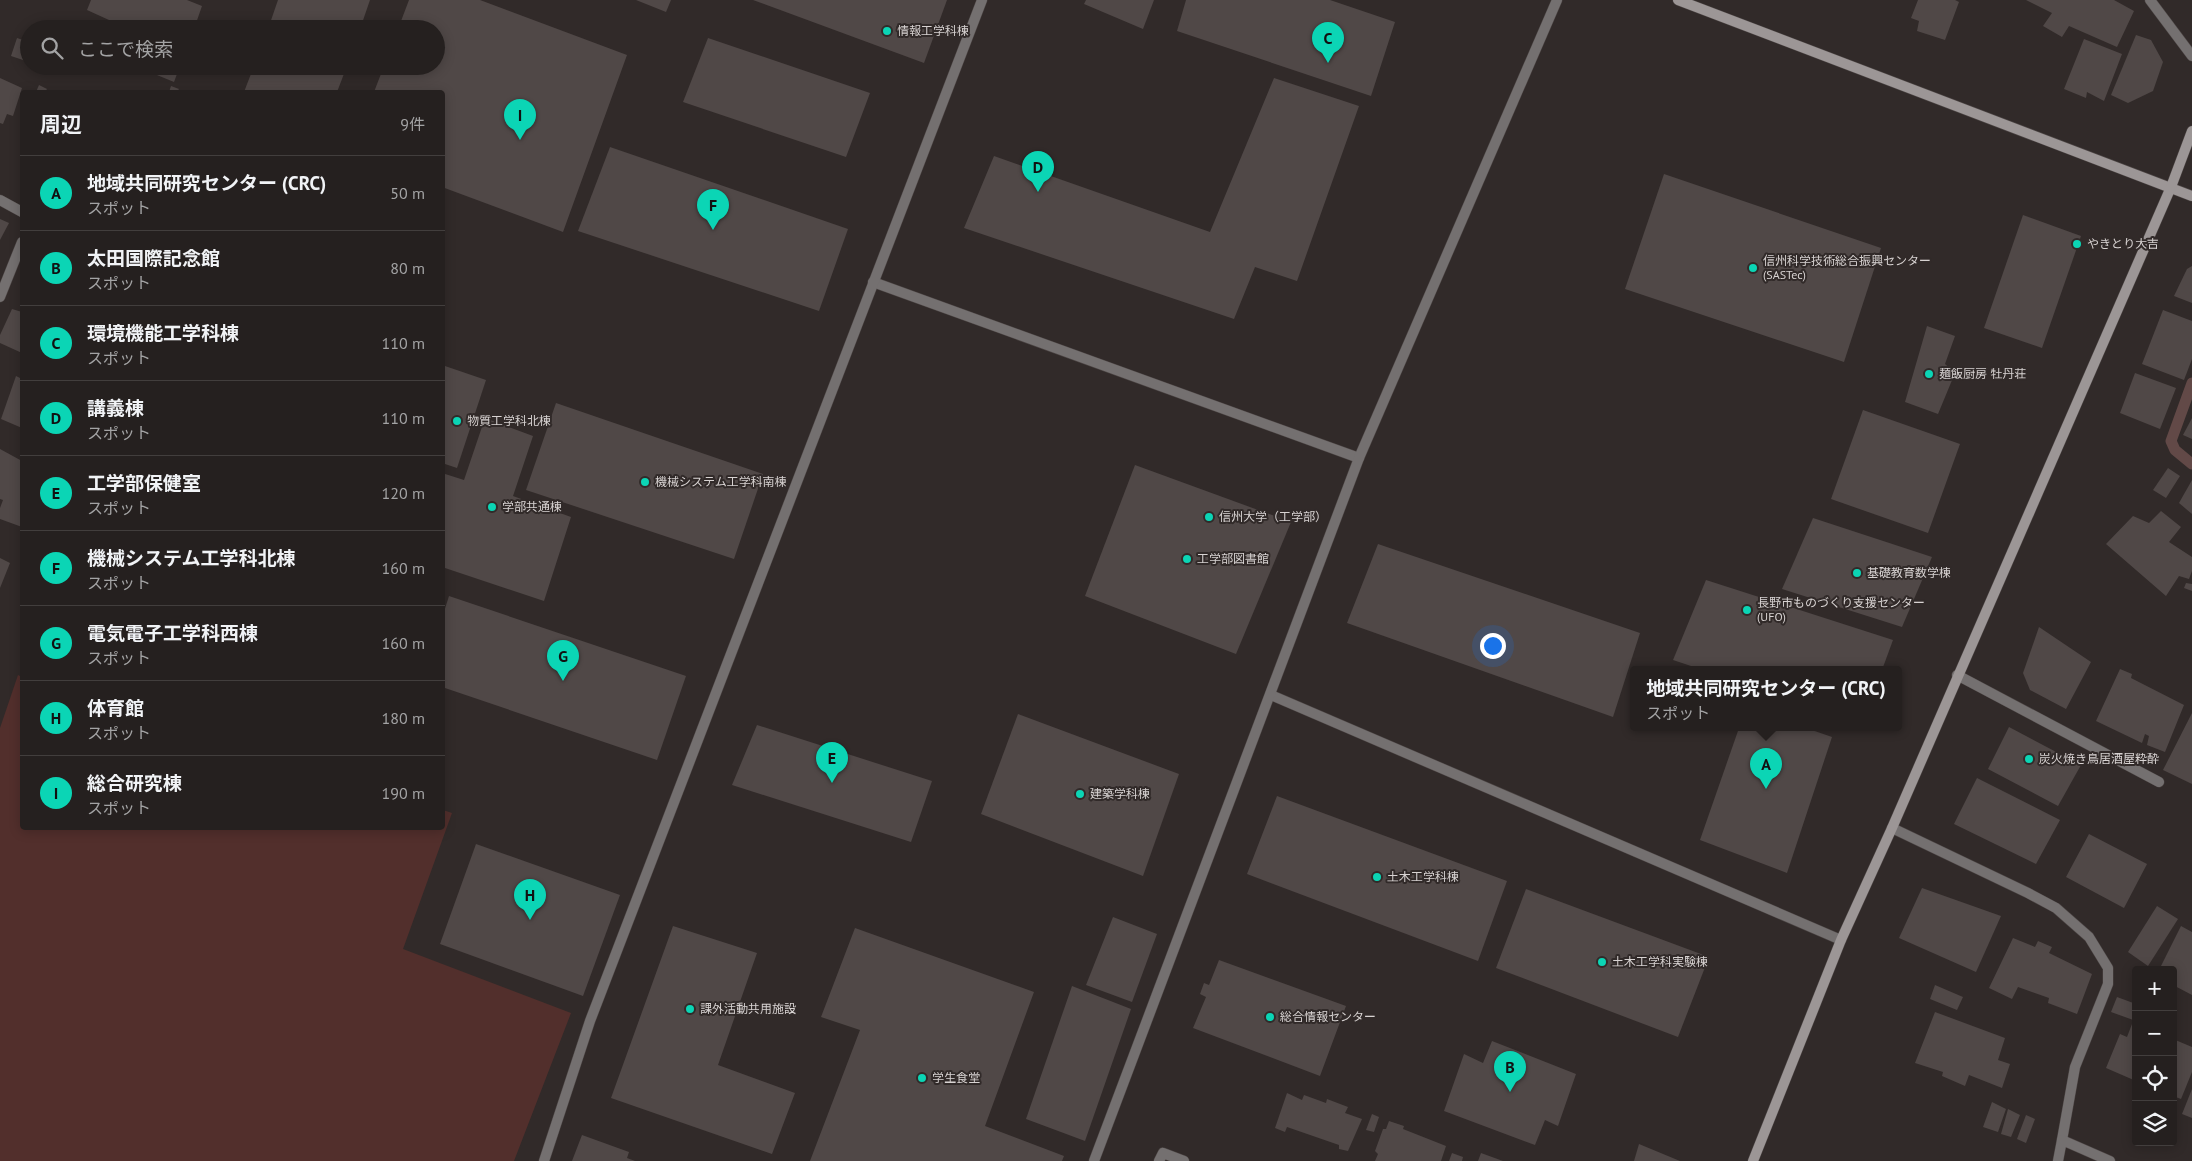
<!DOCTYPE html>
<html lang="ja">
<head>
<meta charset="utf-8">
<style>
  :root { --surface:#25201f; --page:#312d2c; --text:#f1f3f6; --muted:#a3a3a4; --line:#423e3d; --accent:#0bd5b5 }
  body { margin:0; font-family:"PT Sans","Noto Sans JP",sans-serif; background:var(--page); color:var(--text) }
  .controls { position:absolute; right:15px; bottom:15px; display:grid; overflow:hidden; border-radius:5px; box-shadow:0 2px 12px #0003 }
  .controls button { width:45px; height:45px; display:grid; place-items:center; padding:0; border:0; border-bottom:1px solid var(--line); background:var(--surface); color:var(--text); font:25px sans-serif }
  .you { position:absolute; left:1492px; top:645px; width:18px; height:18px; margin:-12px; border:4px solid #fff; border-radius:50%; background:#1a73e8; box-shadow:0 0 0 8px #1a73e833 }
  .badge { display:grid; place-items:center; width:32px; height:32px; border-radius:50%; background:var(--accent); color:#111; font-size:16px; font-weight:700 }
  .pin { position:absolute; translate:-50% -41px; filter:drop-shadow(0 1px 2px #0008) }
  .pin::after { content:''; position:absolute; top:26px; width:18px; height:15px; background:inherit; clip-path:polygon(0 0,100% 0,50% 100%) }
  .popup { position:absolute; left:1630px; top:666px; width:272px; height:65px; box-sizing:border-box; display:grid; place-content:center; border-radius:5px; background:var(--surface); filter:drop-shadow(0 1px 4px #0005); font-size:16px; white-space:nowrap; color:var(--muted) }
  .popup b { font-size:19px; color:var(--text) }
  .popup::after { content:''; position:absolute; left:50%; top:100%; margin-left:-10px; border:10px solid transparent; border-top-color:var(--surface) }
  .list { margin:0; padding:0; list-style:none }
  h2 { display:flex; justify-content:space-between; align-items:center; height:65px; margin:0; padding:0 20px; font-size:21px }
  h2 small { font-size:16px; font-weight:400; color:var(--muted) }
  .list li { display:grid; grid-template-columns:32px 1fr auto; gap:15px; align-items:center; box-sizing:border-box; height:75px; padding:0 20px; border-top:1px solid var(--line) }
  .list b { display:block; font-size:19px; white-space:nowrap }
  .list p { margin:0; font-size:16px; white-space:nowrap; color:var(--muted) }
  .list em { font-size:16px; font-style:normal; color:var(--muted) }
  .icon { flex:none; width:28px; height:28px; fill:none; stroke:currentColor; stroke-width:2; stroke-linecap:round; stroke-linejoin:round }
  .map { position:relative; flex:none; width:2192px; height:1161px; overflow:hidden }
  .search { position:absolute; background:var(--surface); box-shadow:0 2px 12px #0003; left:20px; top:20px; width:425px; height:55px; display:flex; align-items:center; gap:12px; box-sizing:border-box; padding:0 18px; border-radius:28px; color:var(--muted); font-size:19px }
  .panel { position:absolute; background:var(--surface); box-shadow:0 2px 12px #0003; left:20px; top:90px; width:425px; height:740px; border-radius:5px }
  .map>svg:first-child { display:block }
  .green { fill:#522f2c }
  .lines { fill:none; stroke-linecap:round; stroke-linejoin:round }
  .stream { stroke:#624947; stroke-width:11 }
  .building { fill:#504847 }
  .lane-casing { stroke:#4c4544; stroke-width:11 }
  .street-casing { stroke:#4c4544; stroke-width:11 }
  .secondary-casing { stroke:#4c4544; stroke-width:11 }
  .lane { stroke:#747070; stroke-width:10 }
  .street { stroke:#747070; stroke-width:10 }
  .secondary { stroke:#9c9696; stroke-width:10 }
  .poi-dot { fill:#0bd5b5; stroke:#312a29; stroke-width:2 }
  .labels { text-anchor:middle; stroke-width:4; stroke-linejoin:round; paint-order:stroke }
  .poi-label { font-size:12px; fill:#d8d3d2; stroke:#312a29; text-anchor:start }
</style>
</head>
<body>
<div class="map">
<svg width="2192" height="1161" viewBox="0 0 2192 1161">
  <rect width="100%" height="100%" fill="#312a29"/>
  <path class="green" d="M18,675l4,2v151h420l1,-18 9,3 -49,136 168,64 -57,148h-514v-433z"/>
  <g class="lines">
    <path class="stream" d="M2192,383l-21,58 4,9 17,14"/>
  </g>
  <g class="building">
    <path d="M91,0h96l15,6 -8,23h-69l-17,-7 1,-2 -22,-10z"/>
    <path d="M278,0h92l-10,29h-92z"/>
    <path d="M409,0h71l147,55 -64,177 -121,-45v-95h-68l10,-26h52v-37h-38z"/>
    <path d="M636,0h35l-5,12z"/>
    <path d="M753,0h194l-23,63z"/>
    <path d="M1086,0h68l-11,29 -59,-25z"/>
    <path d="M1186,0h144l65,22 -24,74 -194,-65z"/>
    <path d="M1918,0h37l4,2 -14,38 -28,-9 2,-10 -8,-3z"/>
    <path d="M2026,0h88l20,11 -17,36 -48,-21 -7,11 -19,-11 9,-13z"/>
    <path d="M2136,35l15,5 12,22 -10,29 -25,12 -17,-8z"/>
    <path d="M17,38l12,4v20l-18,-6z"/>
    <path d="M708,38l162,55 -24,64 -163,-55z"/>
    <path d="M2084,39l38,15 -18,47 -17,-9 -1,6 -22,-9z"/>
    <path d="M135,66h45l-6,16z"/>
    <path d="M254,66h93l-10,26h-93z"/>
    <path d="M0,78l22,10 -9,28 -6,-2 -4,10 -3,-1z"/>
    <path d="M1274,78l85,28 -62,175 -42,-14 -21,52 -270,-91 30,-72 216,76z"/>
    <path d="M39,85l8,4 -2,3h-9z"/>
    <path d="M171,86l8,3 -2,3h-8z"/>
    <path d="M610,147l238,82 -29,82 -241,-80z"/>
    <path d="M1664,174l217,74 -37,114 -219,-73z"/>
    <path d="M2023,215l58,21 -39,112 -58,-20z"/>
    <path d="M0,219l9,4 -9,17z"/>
    <path d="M2192,266v37l-18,-7 13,-27z"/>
    <path d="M12,309l10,3v41l-22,-10v-8z"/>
    <path d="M2163,310l29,11v38l-8,21 -42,-16z"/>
    <path d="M1927,326l28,10 -10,28 10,9 -17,41 -33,-12z"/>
    <path d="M442,365l44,15 -29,88 -15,-5z"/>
    <path d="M2135,373l41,15 -16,41 -40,-16z"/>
    <path d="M16,376l6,3v49l-21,-9z"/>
    <path d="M556,403l207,71 -29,85 -208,-69z"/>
    <path d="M1863,410l97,34 -32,89 -97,-34z"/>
    <path d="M485,418l48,18 -20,60 58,21 -27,84 -102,-34v-94l22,7z"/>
    <path d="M2192,418v21l-9,-4z"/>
    <path d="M0,449l22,12v66l-22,-8v-11l3,-8 -3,-1z"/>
    <path d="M1135,465l156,57 -55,132 -151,-58z"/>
    <path d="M2168,468l12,8 -14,22 -13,-8z"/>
    <path d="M2192,480v34l-13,-11z"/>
    <path d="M2161,511l20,16 -12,15 23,15v14l-3,8 -10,-3 -13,20 -60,-52 27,-28 16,7z"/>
    <path d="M1813,518l119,39 -30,70 -120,-38z"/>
    <path d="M1378,544l262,89 -27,84 -266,-94z"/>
    <path d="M0,558l10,5 -10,25z"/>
    <path d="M1706,580l187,60 -11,30h-179l-30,-10z"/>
    <path d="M2186,583l6,1v7l-8,-3z"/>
    <path d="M449,596l237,80 -29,84 -215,-73v-69z"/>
    <path d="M2039,627l52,35 -25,47 -36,-19 -7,-17z"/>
    <path d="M2120,669l12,5 -1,4 53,27 -19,47 -18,-7 2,-9 -4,-2 -3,9 -46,-22z"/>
    <path d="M2192,713v71l-29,-14z"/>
    <path d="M1018,714l161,60 -36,102 -162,-62z"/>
    <path d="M757,725l175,56 -21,61 -179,-57z"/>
    <path d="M2009,727l72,38 -23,41 -70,-37z"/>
    <path d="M1739,728h67l26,9 -45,136 -87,-33z"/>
    <path d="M1977,778l83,42 -24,44 -82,-40z"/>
    <path d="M1277,796l230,85 -29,80 -231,-87z"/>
    <path d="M2089,834l58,30 -23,44 -58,-31z"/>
    <path d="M476,844l144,51 -37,101 -143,-52z"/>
    <path d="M1922,888l79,28 -25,56 -77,-34z"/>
    <path d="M1526,889l183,68 -31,80 -182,-69z"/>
    <path d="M2157,906l21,13 -30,47 -20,-14z"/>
    <path d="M1113,917l44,17 -25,68 -46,-17z"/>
    <path d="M673,926l84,27 -39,112 77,28 -23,61 -161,-56z"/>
    <path d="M2181,926l11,6v63l-19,-10v-15h-14z"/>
    <path d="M855,928l179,64 -49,134 79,30 -2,5h-252l50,-131 -39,-13z"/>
    <path d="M2013,938l22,9 3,-6 14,6 -3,6 43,21 -15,40 -29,-11 1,-5 -31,-11 -6,12 -23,-11z"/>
    <path d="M1219,960l127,46 -26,70 -127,-48 13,-31 -6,-3 4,-11 5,2z"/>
    <path d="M1935,985l28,12 -6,13 -27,-11z"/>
    <path d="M1072,986l59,23 -46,132 -59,-22z"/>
    <path d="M2117,997l19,7v17l-25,-9z"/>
    <path d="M1935,1012l70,26 -7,22 12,4 -8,24 -33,-13 -4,11 -23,-10 1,-4 -28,-9z"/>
    <path d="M2132,1024l4,2v55l-30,-13 14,-34 7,3z"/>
    <path d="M2173,1039l19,8v25l-11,27 -8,-3z"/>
    <path d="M1492,1041l84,33 -18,52 -13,-6 -10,25 -91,-34 20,-57 19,9z"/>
    <path d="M2192,1089v29l-10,-4z"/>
    <path d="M1287,1093l15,7 2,-5 22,8 1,-4 21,8 -3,6 17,6 -14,32 -9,-2v-4l-52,-18 -2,5 -10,-4z"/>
    <path d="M1992,1102l14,7 -8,23 -15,-5z"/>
    <path d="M2008,1109l12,6 -9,22 -10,-3z"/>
    <path d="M1372,1114l7,3 -5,15 -8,-2z"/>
    <path d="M2026,1115l9,4 -9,24 -9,-4z"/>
    <path d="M1389,1121l15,5 -1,3 43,17 -5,15h-66l3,-7 -3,-3 8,-22h3z"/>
    <path d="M582,1135l47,17 -2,6 8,3h-63z"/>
    <path d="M1639,1144l41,17h-46z"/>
    <path d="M1452,1153l11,4 -1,4h-13z"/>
    <path d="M1481,1153l22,8h-25z"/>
  </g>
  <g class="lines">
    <g class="lane-casing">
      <g id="lane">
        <path d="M873,282l486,176"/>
        <path d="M1271,695l570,245"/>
        <path d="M1892,828l136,65 28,15 33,29 19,31v16l-33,83 -13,73"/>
        <path d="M544,1161l46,-140 392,-1021"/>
        <path d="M1094,1161l265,-703 198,-458"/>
      </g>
    </g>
    <g class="street-casing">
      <g id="street">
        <path d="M2150,0l42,56"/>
        <path d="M0,200l22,12"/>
        <path d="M0,297l22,-55"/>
        <path d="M1957,675l202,107"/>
        <path d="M1159,1161l4,-8 21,8"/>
        <path d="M2058,1161l4,-21 48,21"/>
      </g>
    </g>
    <g class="secondary-casing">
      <g id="secondary">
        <path d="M1678,0l514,196"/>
        <path d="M1753,1161l88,-221 51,-112 279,-641 21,-56"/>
      </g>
    </g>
    <use href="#lane" class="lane"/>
    <use href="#street" class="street"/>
    <use href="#secondary" class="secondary"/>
  </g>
  <g class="poi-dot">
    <circle cx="887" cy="31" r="5"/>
    <circle cx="2077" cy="244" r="5"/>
    <circle cx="1753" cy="268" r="5"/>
    <circle cx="1929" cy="374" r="5"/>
    <circle cx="457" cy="421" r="5"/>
    <circle cx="645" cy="482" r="5"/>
    <circle cx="492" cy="507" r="5"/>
    <circle cx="1209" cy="517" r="5"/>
    <circle cx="1187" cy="559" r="5"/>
    <circle cx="1857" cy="573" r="5"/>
    <circle cx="1747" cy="610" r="5"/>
    <circle cx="2029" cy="759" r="5"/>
    <circle cx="1080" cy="794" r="5"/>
    <circle cx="1377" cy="877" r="5"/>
    <circle cx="1602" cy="962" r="5"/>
    <circle cx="690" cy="1009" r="5"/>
    <circle cx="1270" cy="1017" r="5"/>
    <circle cx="922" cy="1078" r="5"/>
  </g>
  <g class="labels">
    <g class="poi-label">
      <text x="897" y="35">情報工学科棟</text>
      <text x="2087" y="248">やきとり大吉</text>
      <text x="1763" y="265">信州科学技術総合振興センター<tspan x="1763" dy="14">(SASTec)</tspan></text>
      <text x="1939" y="378">麺飯厨房 牡丹荘</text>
      <text x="467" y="425">物質工学科北棟</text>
      <text x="655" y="486">機械システム工学科南棟</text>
      <text x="502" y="511">学部共通棟</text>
      <text x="1219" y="521">信州大学（工学部）</text>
      <text x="1197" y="563">工学部図書館</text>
      <text x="1867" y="577">基礎教育数学棟</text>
      <text x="1757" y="607">長野市ものづくり支援センター<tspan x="1757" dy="14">(UFO)</tspan></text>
      <text x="2039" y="763">炭火焼き鳥居酒屋粋酔</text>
      <text x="1090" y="798">建築学科棟</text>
      <text x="1387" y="881">土木工学科棟</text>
      <text x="1612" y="966">土木工学科実験棟</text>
      <text x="700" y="1013">課外活動共用施設</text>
      <text x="1280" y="1021">総合情報センター</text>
      <text x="932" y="1082">学生食堂</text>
    </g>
  </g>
</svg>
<div class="controls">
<button>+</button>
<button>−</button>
<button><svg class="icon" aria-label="locate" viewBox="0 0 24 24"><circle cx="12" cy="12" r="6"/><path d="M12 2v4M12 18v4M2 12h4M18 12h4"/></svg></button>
<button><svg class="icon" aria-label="layers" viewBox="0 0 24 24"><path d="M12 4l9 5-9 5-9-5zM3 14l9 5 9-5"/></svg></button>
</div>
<div class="you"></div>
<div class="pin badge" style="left:1766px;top:789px">A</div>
<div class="popup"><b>地域共同研究センター (CRC)</b>スポット</div>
<div class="pin badge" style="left:1510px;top:1092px">B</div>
<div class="pin badge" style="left:1328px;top:63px">C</div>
<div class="pin badge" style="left:1038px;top:192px">D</div>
<div class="pin badge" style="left:832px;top:783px">E</div>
<div class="pin badge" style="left:713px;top:230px">F</div>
<div class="pin badge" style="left:563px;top:681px">G</div>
<div class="pin badge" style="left:530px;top:920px">H</div>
<div class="pin badge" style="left:520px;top:140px">I</div>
<div class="search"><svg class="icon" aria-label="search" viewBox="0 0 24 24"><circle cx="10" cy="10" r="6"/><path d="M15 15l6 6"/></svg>ここで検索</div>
<section class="panel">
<h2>周辺<small>9件</small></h2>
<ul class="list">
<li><span class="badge">A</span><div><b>地域共同研究センター (CRC)</b><p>スポット</p></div><em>50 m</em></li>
<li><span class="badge">B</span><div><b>太田国際記念館</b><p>スポット</p></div><em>80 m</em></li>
<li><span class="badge">C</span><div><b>環境機能工学科棟</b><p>スポット</p></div><em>110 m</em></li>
<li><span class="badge">D</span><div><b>講義棟</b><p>スポット</p></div><em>110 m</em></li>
<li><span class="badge">E</span><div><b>工学部保健室</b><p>スポット</p></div><em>120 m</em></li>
<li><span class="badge">F</span><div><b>機械システム工学科北棟</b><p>スポット</p></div><em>160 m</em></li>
<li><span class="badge">G</span><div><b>電気電子工学科西棟</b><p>スポット</p></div><em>160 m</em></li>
<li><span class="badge">H</span><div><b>体育館</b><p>スポット</p></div><em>180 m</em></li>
<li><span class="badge">I</span><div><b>総合研究棟</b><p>スポット</p></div><em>190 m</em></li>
</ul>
</section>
</div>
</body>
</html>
